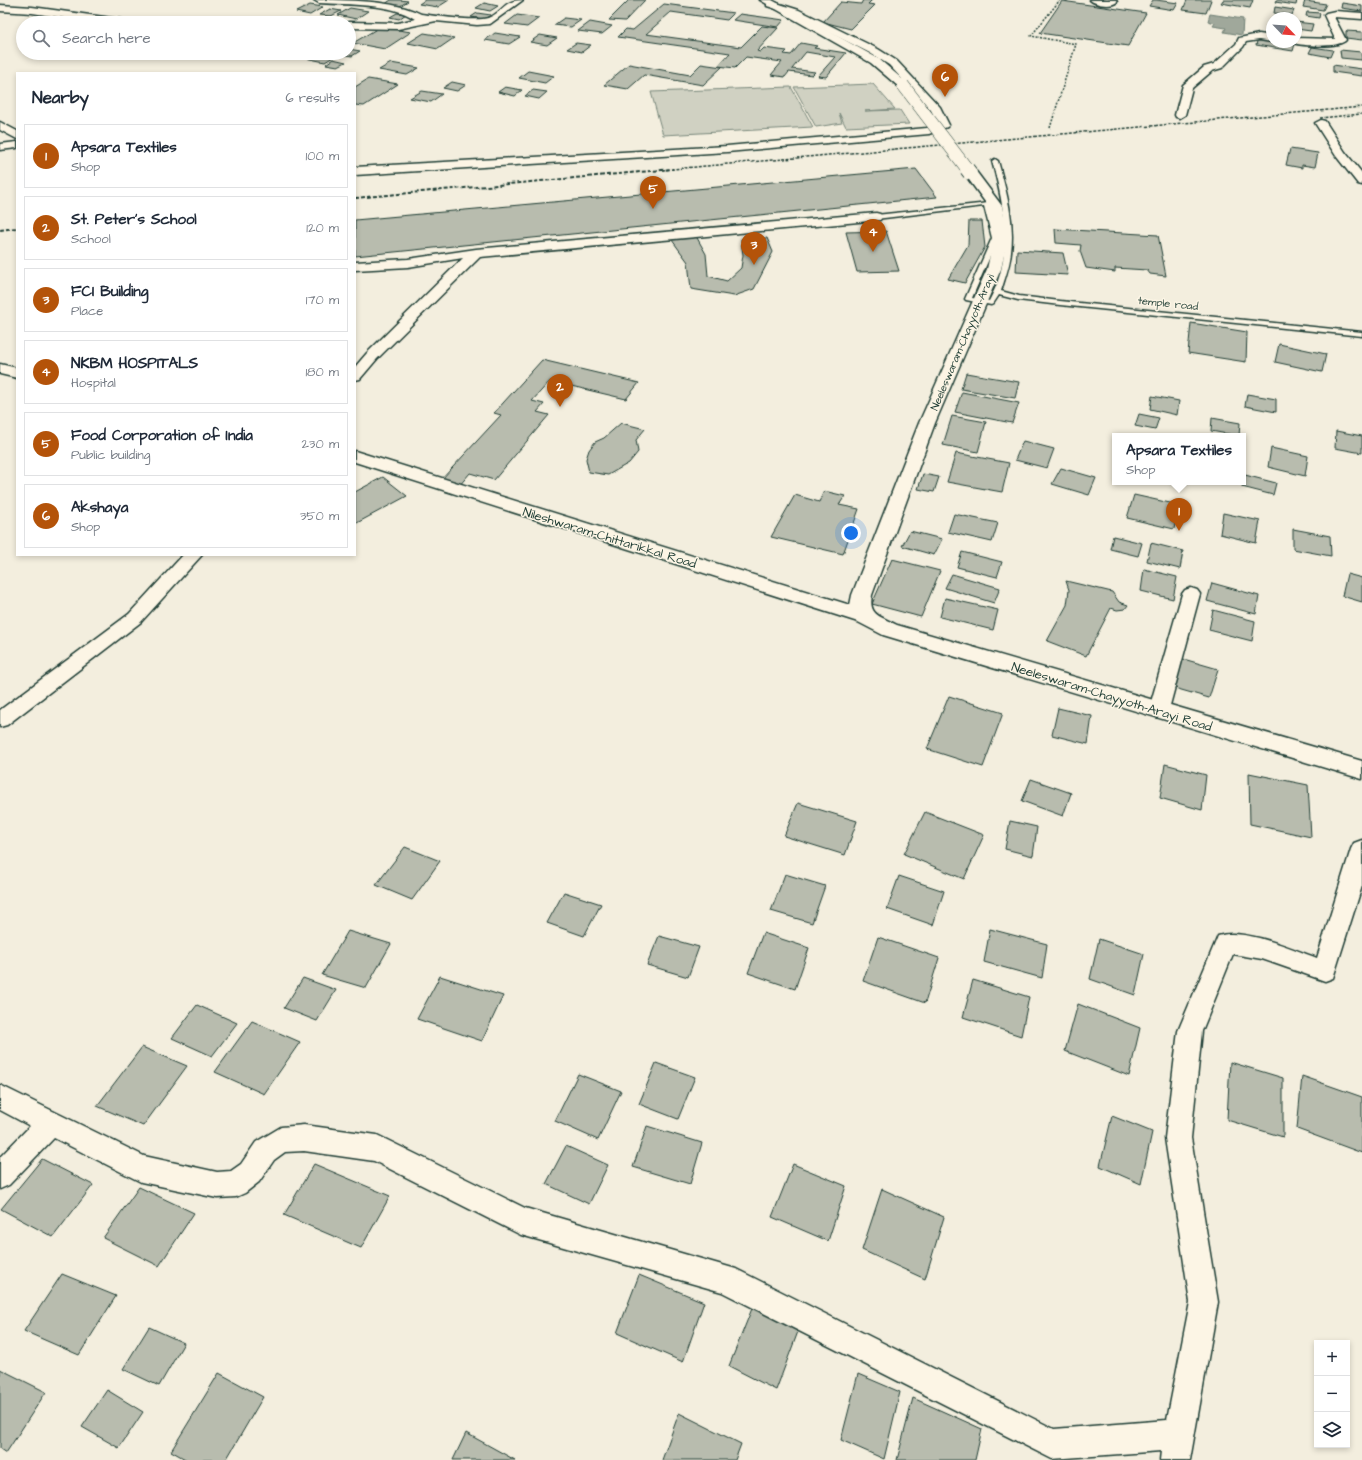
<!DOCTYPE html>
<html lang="en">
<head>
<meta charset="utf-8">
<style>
  :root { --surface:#fff; --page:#f2f2f3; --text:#1f2937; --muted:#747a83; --line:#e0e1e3; --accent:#b45309 }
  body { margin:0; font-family:"Architects Daughter",sans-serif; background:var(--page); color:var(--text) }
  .controls { position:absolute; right:12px; bottom:12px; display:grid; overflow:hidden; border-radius:0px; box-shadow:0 2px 6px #0003 }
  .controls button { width:36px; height:36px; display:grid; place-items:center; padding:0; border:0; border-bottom:1px solid var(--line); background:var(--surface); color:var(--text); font:20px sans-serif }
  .compass { position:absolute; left:1266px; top:12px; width:36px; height:36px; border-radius:50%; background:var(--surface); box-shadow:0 2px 6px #0003; rotate:115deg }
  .you { position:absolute; left:851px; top:533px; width:14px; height:14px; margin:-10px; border:3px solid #fff; border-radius:50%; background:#1a73e8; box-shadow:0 0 0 6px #1a73e833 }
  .badge { display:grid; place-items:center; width:26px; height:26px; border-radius:50%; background:var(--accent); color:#fff; font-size:13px; font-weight:700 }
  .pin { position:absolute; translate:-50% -33px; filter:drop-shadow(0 1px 2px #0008) }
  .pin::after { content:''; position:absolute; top:21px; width:14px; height:12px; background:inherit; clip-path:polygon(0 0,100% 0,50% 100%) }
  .popup { position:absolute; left:1112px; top:433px; width:134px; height:52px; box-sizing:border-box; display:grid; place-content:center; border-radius:0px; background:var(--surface); filter:drop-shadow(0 1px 3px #0005); font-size:13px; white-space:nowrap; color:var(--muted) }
  .popup b { font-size:15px; color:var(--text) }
  .popup::after { content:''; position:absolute; left:50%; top:100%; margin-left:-8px; border:8px solid transparent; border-top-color:var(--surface) }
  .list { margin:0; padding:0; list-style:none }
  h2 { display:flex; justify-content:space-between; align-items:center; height:52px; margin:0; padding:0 16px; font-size:17px }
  h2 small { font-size:13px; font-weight:400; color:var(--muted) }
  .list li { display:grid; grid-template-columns:26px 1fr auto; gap:12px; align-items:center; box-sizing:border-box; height:64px; margin:0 8px 8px; padding:0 8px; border:1px solid var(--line); border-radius:0px }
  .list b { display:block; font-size:15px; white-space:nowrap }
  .list p { margin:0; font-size:13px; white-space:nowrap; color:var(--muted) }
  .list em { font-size:13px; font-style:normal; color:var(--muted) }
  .icon { flex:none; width:22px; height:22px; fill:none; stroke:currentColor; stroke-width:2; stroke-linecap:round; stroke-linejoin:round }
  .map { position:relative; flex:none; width:1362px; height:1460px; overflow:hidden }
  .search { position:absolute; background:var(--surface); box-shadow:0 2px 6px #0003; left:16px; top:16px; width:340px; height:44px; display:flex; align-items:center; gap:10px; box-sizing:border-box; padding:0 14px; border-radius:22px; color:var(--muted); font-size:15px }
  .panel { position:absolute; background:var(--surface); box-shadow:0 2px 6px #0003; left:16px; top:72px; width:340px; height:484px; border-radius:0px }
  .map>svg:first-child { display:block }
  .green { fill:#d0d1c2; stroke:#78877b }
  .water { fill:#a0a89b; stroke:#6c7d72 }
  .building { fill:#b8bcae; stroke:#1f3d34 }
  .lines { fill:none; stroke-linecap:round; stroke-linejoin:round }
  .service-casing { stroke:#1f3d34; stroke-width:3 }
  .minor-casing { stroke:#1f3d34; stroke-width:3 }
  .secondary-casing { stroke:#1f3d34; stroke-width:3 }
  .path { stroke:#1f3d34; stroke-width:1.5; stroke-dasharray:2 1.5; stroke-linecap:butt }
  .service { fill:#fcf5e5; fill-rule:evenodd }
  .minor { fill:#fcf5e5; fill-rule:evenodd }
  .secondary { fill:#fcf5e5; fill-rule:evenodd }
  .rail-far1 { stroke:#1f3d34; stroke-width:1.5; stroke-dasharray:3 1.5; stroke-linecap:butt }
  .rail { stroke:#1f3d34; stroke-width:2; stroke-dasharray:4 2; stroke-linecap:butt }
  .secondary-bridge-far1-casing { stroke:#1f3d34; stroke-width:13; stroke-linecap:butt }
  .secondary-bridge-casing { stroke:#1f3d34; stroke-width:16; stroke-linecap:butt }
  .secondary-bridge-far1 { stroke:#fcf5e5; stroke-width:12 }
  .secondary-bridge { stroke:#fcf5e5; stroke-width:14 }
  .labels { text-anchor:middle; stroke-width:3; stroke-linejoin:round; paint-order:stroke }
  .far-street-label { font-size:11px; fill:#1f3d34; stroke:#fcf5e5 }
  .street-label { font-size:13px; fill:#1f3d34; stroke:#fcf5e5 }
</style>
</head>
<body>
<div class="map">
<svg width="1362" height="1460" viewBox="0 0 1362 1460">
  <rect width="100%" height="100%" fill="#f3eede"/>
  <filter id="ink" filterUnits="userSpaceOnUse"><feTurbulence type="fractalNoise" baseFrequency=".025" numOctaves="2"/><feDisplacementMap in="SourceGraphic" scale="8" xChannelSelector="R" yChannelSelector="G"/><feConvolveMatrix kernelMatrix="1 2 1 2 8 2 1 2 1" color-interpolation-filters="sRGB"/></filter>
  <g filter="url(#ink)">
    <g class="green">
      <path d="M873,84l22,25 -30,2 35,-1 9,14 -63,3 -7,-14 3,10 -26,4 -22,-40z"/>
      <path d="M791,87l22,40 -150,8 -12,-43z"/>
    </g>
    <path class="water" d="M1210,14l33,5 -1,16 -18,-3 2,-4 -13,-2 2,-3 -7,-2z"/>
    <g class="building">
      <path d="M391,0h9l8,1 -8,5 -15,-2z"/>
      <path d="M425,0h24l-11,7 -19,-3z"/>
      <path d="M629,0h16l-20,21 -16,-1z"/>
      <path d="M863,0h9l-4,4 7,1 -24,24 -28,-7 18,-20 20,2z"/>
      <path d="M1153,0h3l22,3 -4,7 -25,-4z"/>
      <path d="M1187,0h24l-5,13 -23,-3z"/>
      <path d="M1223,0h30l-3,8 -29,-5z"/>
      <path d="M1276,0h21l-1,5 -21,-3z"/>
      <path d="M1062,1l84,12 -18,33 -88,-13z"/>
      <path d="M1305,1l21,3 -3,6 -20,-3z"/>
      <path d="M484,3l14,3 -8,5 -14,-3z"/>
      <path d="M1342,3l20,3v5l-21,-3z"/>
      <path d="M664,4l70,9 -7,7 -56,-8 -25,22 95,13 21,-21 16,2 -21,23 3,1 4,-4 23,3 -3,3 7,1 10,-12 16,3 -3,2 32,5 -20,24 -8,-1 17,-19 -29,-5 -14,17 23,3 -3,3 -23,-3 -4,5 -14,-2 11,-13 -36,-5 -11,11 -17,-2 12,-13 -112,-16 8,-8 7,1z"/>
      <path d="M310,5l13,2 -13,8 -14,-3z"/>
      <path d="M1275,7l19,3 -2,5 -18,-2z"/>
      <path d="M350,8l18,3 -12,8 -18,-4z"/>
      <path d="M330,9l11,2 -10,5 -12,-1z"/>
      <path d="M1307,12l13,1 -1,5 -13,-2z"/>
      <path d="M397,13l9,1 -7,5 -9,-2z"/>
      <path d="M477,13l14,2 -7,4 -13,-2z"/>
      <path d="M740,14l44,6 -6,7 -45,-7z"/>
      <path d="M517,15l22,3 -12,9 -22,-3z"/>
      <path d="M564,18l17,2 -10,7 -17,-2z"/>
      <path d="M590,22l22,4 -10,8 -24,-3z"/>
      <path d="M1296,22l17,2 -2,7 -15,-2z"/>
      <path d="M380,27l31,5 -26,17 -32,-6z"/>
      <path d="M1346,31l16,1v8l-16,-2z"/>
      <path d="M424,33l30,5 -16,11 -30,-6z"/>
      <path d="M495,33l25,4 -11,7 -24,-4z"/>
      <path d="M540,35l17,3 -10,7 -17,-3z"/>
      <path d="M1258,38l14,2v2l23,2 -2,7 -37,-6z"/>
      <path d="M576,43l15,2 -9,7 -15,-3z"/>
      <path d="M1312,47l21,3 -3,7 -21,-4z"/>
      <path d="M349,49l11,2 -8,5 -20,-3h17z"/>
      <path d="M1340,50l21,2 1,8 -21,-2z"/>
      <path d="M313,53l20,4 -8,5 -20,-4z"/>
      <path d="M333,59l13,3 -8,4 -12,-2z"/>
      <path d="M391,63l28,5 -12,7 -28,-5z"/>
      <path d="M629,64l61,11 11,-11 21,3 -19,18 -59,-10 -16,14 -24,-4z"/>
      <path d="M1333,65l29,4v7l-29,-4z"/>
      <path d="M528,71l26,5 -9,7 -26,-5z"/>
      <path d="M368,79l30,5 -34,22 -9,-1v-18z"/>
      <path d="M452,82l14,3 -9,6 -14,-3z"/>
      <path d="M505,87l17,3 -7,6 -17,-4z"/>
      <path d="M533,90l14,2 -8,7 -14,-3z"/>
      <path d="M422,91l20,3 -11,8 -21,-4z"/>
      <path d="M1290,149l28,4 -3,14 -13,-2v3l-16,-3z"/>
      <path d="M916,169l21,28 -582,59v-36z"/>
      <path d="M969,221h13l3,26 -20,36 -17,-4 20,-34z"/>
      <path d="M1055,229l103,6 8,41 -16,-2 -3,-4 -32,-2v4l-29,-4 -6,-17 1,-6 -25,-2z"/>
      <path d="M886,231l13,40 -42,1 -11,-40z"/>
      <path d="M669,236h27l10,18 2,22 19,5 14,-13 2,-13 -2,-16 26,-1 6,14 -19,37 -20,7 -43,-7 -3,-27z"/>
      <path d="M1017,250l46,3 5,22 -52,-3z"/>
      <path d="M1191,323l56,9 -1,30 -58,-9z"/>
      <path d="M1279,344l47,10 -4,18 -47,-10z"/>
      <path d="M542,360l97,23 -13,16 -76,-18 -18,20 12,3 -7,8 12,3 -55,65 -24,-7 -11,13 -19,-5 61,-66 -7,-2z"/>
      <path d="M966,373l53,9 -4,16 -54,-9z"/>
      <path d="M962,392l57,11 -7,20 -57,-11z"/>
      <path d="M1247,394l29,5v13l-31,-6z"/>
      <path d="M1152,396l27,5 -2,14 -27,-6z"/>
      <path d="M1139,414l20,4 -4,12 -20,-4z"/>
      <path d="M952,416l34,6 -8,30 -35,-7z"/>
      <path d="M1212,418l28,5 -1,13 -28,-5z"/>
      <path d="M621,423l24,6 -9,11 2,12 -9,11 -21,12 -19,-3 -3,-13 3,-9 6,-8 9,-4z"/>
      <path d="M1336,431l26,5v17l-27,-5z"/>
      <path d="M1023,441l31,8 -7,19 -32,-8z"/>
      <path d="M1271,448l37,8 -3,20 -37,-9z"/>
      <path d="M956,453l53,10 -7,29 -55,-10z"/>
      <path d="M1061,468l35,10 -7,17 -37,-11z"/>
      <path d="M923,474l16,3 -5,15 -16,-3z"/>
      <path d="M1245,475l31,8 -3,12 -31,-8z"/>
      <path d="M383,477l24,19 -52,28v-32z"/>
      <path d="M824,491l21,5 -6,9 20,4 -16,45 -72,-17 24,-42 24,7z"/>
      <path d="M1134,495l45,10 -5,24 -47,-11z"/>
      <path d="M1223,513l37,8 -4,22 -36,-9z"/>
      <path d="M954,514l44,9 -6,19 -44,-10z"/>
      <path d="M1293,529l37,7 1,20 -38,-7z"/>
      <path d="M910,531l32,8 -8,16 -32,-9z"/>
      <path d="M1113,536l29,7 -4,13 -28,-7z"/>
      <path d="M1151,543l32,8 -3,18 -33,-8z"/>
      <path d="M962,552l40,10 -5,15 -40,-10z"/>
      <path d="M892,559l48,12 -19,46 -49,-13z"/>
      <path d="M1144,569l33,8 -4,22 -32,-8z"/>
      <path d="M952,574l48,14 -6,15 -49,-15z"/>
      <path d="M1347,574l15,4v24l-20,-6z"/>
      <path d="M1066,581l46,11 7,10 9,3 -3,4 -8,1 -6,-2 -25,48 -39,-15 20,-36 2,-15z"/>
      <path d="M1212,583l47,13 -3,18 -49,-13z"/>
      <path d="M945,598l53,12 -5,20 -53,-13z"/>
      <path d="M1213,610l42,11 -3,20 -43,-11z"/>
      <path d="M1180,658l38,11 -9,29 -38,-11z"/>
      <path d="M949,696l54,17 -20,54 -56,-18z"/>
      <path d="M1058,708l34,8 -4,28 -36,-9z"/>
      <path d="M1165,764l41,11 -4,35 -42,-12z"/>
      <path d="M1249,773l59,12 3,52 -61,-13z"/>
      <path d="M1031,779l40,14 -8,23 -41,-15z"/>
      <path d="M798,803l59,18 -12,34 -61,-19z"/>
      <path d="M925,812l59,23 -20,44 -60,-25z"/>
      <path d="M1010,821l27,6 -4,29 -28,-7z"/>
      <path d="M405,847l35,14 -28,39 -36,-15z"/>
      <path d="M785,874l40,12 -13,37 -41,-12z"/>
      <path d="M899,876l45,15 -11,34 -46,-16z"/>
      <path d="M564,892l37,12 -17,32 -37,-13z"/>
      <path d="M990,929l57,15 -5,34 -58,-16z"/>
      <path d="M348,931l43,13 -25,44 -44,-13z"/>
      <path d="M763,933l46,15 -14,41 -47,-16z"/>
      <path d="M659,936l40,11 -11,30 -41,-12z"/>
      <path d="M878,937l61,21 -14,45 -62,-22z"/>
      <path d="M1099,939l45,15 -9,41 -45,-16z"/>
      <path d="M440,976l63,20 -21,45 -65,-22z"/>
      <path d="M303,978l33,12 -19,31 -33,-13z"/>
      <path d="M973,980l56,17 -8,39 -58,-19z"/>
      <path d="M1078,1004l62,24 -11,48 -64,-25z"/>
      <path d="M197,1005l40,18 -25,33 -40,-18z"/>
      <path d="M252,1021l48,21 -36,52 -49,-22z"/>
      <path d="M142,1047l45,19 -44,60 -46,-20z"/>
      <path d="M1230,1062l53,16v59l-56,-17z"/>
      <path d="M656,1063l39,14 -17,42 -39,-15z"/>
      <path d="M578,1074l43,17 -23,49 -43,-19z"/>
      <path d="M1302,1076l60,21v56l-65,-24z"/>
      <path d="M1112,1116l40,16 -11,52 -41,-18z"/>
      <path d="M647,1126l55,17 -12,41 -57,-17z"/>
      <path d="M566,1146l42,19 -19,39 -43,-20z"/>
      <path d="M42,1159l51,26 -40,52 -52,-28z"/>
      <path d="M314,1164l76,32 -29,52 -77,-33z"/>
      <path d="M793,1164l53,22 -18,55 -56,-24z"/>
      <path d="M139,1187l55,26 -35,53 -56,-28z"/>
      <path d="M882,1189l62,28 -19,62 -63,-29z"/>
      <path d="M62,1274l54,22 -37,59 -55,-24z"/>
      <path d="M639,1275l65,27 -21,60 -66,-29z"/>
      <path d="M753,1306l46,23 -23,61 -47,-24z"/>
      <path d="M149,1327l35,16 -25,43 -36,-17z"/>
      <path d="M0,1369l46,23 -40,61 -6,-4z"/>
      <path d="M219,1373l44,24 -37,63h-39l-16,-9z"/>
      <path d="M858,1374l42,18 -16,67 -43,-19z"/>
      <path d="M107,1390l36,22 -24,36 -37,-21z"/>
      <path d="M913,1398l69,31 -7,31h-78z"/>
      <path d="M679,1413l62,31 -6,16h-73z"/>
      <path d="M466,1433l49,27h-62z"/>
    </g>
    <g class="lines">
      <g class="service-casing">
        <path id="service" d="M995,159l3,2c8,29 17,60 13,91 -1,13 -6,26 -10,39l18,5 41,5 302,31v4l-302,-31 -42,-5 -19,-5 -6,9 -2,1 -25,-5 -1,-1 27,-61 -8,-32 -108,13 -3,-2 3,-2 113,-12 9,35 -26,60 17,3c25,-45 16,-93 3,-140z"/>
      </g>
      <g class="minor-casing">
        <g id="minor">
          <path d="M314,0c32,0 80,0 107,14 14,2 56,8 67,4 15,-5 15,-18 35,-18l-33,24 -13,1 -41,-4 -38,8 -49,-1v-5h-3l3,-1 49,1 17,-4c-24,-16 -67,-14 -96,-16z"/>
          <path d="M1090,0h26l1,2c-6,5 -21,3 -27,-2z"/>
          <path d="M770,1l29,9 79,39 19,12 43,46 9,18 -2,2 -18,7 -202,18 -372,23v-8l372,-21 200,-18 10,-4 -6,-14 -42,-45 -19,-12 -77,-39 -26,-8v-4z"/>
          <path d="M0,5l32,2 94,13 5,3h-34l-65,-10 -32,-2z"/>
          <path d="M1335,11l27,2v6l-28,-2 12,23c-7,8 -43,6 -53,3l3,-1v-4l39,1 -11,-24 2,-2z"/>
          <path d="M1259,34l13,2v6l-13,-2 -13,2 -3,5 -21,21 -10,3 -20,17 -7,27 -5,3 -4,-1 -1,-2 8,-30 21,-18 10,-3 22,-20 3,-6z"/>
          <path d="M1321,120l4,1 20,31 17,21v12l-4,-1 -22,-28 -21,-33z"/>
          <path d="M0,122l17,9v8l-17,-9z"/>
          <path d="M17,142v6l-17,2v-6z"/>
          <path d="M876,213l4,1 2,3 -2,3 -400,37 -103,102 -17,20 -5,1v-13l12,-14 96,-95 -55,9 -53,3v-8l53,-3 68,-10z"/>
          <path d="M183,555h19l-61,67 -134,103 -7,2v-17l129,-96z"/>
          <path d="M1191,588l6,2 3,4 -31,115 -3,5 -7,2 -7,-2 -3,-5 33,-115 3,-4z"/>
          <path d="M1362,840v46l-29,92 -8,3 -63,-22 -29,-5 -31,77 -11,107 27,164 -28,158h-30l1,-9 -109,8 -330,-167 -201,-57 -147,-74 -70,-10 -19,1 -11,8 -15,22 -14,11 -9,4 -19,1 -76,-16 -87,-44 -45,47 -9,4v-32l30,-31 -30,-16v-25l144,71 73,16 14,-1 10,-7 15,-22 25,-15 23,-2 73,10 148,73 211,61 318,160 113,-9 23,-118 -25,-164 13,-107 40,-95c24,-9 75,13 99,22l34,-109 3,-6z"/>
        </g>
      </g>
      <g class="secondary-casing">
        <g id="secondary">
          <path d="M760,0h12l107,59 30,26 -2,2h-8l-28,-24z"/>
          <path d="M970,169l5,1 27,36 6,31 -7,32 -66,154 -63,172c-4,21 9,21 25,30l465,136v18l-479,-144 -25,-13 -503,-160v-11l495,154 2,-10 67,-172 68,-154 7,-32 -6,-31 -24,-33z"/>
          <path d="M0,364l17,4v10l-17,-4z"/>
        </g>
      </g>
      <path class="path" d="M1050,128l26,-84 -45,-8 29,-36"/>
      <use href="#service" class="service"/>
      <use href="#minor" class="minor"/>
      <use href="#secondary" class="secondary"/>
      <g class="rail-far1">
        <path d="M1320,118l42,-4"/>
        <path d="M662,170l700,-63"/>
      </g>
      <g class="rail">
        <path d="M355,198l318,-29"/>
        <path d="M0,230l17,-2"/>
      </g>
      <g class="secondary-bridge-far1-casing">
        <path id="secondary-bridge-far1" d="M903,85l65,85"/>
      </g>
      <g class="secondary-bridge-casing">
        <path id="secondary-bridge" d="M967,169l3,4"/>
      </g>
      <use href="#secondary-bridge-far1" class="secondary-bridge-far1"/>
      <use href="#secondary-bridge" class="secondary-bridge"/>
    </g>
  </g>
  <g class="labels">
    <g class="far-street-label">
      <text transform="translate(1168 303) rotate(6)" y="4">temple road</text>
      <text transform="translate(962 342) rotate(-67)" y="4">Neeleswaram-Chayyoth-Arayi</text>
    </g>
    <g class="street-label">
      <text transform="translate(610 537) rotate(17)" y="5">Nileshwaram-Chittarikkal Road</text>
      <text transform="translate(1112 696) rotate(17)" y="5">Neeleswaram-Chayyoth-Arayi Road</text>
    </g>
  </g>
</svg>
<div class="controls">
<button>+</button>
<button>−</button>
<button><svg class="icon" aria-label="layers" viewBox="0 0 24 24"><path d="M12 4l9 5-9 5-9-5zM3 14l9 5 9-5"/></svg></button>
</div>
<svg class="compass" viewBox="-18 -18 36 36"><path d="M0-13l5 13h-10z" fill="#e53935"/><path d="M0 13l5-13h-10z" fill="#747a83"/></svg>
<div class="you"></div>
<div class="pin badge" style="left:1179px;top:531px">1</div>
<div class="popup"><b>Apsara Textiles</b>Shop</div>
<div class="pin badge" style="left:560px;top:407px">2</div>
<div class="pin badge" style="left:754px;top:265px">3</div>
<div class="pin badge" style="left:873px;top:252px">4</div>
<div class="pin badge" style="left:653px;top:209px">5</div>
<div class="pin badge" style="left:945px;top:97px">6</div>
<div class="search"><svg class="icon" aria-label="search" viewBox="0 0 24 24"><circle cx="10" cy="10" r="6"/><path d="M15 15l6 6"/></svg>Search here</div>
<section class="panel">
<h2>Nearby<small>6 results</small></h2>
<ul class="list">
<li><span class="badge">1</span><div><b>Apsara Textiles</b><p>Shop</p></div><em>100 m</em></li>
<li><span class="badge">2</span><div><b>St. Peter's School</b><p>School</p></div><em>120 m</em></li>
<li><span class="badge">3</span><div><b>FCI Building</b><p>Place</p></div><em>170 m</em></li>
<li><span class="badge">4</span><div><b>NKBM HOSPITALS</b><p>Hospital</p></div><em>180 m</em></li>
<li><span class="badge">5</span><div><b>Food Corporation of India</b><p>Public building</p></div><em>230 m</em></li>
<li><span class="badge">6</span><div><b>Akshaya</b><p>Shop</p></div><em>350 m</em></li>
</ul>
</section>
</div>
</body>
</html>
